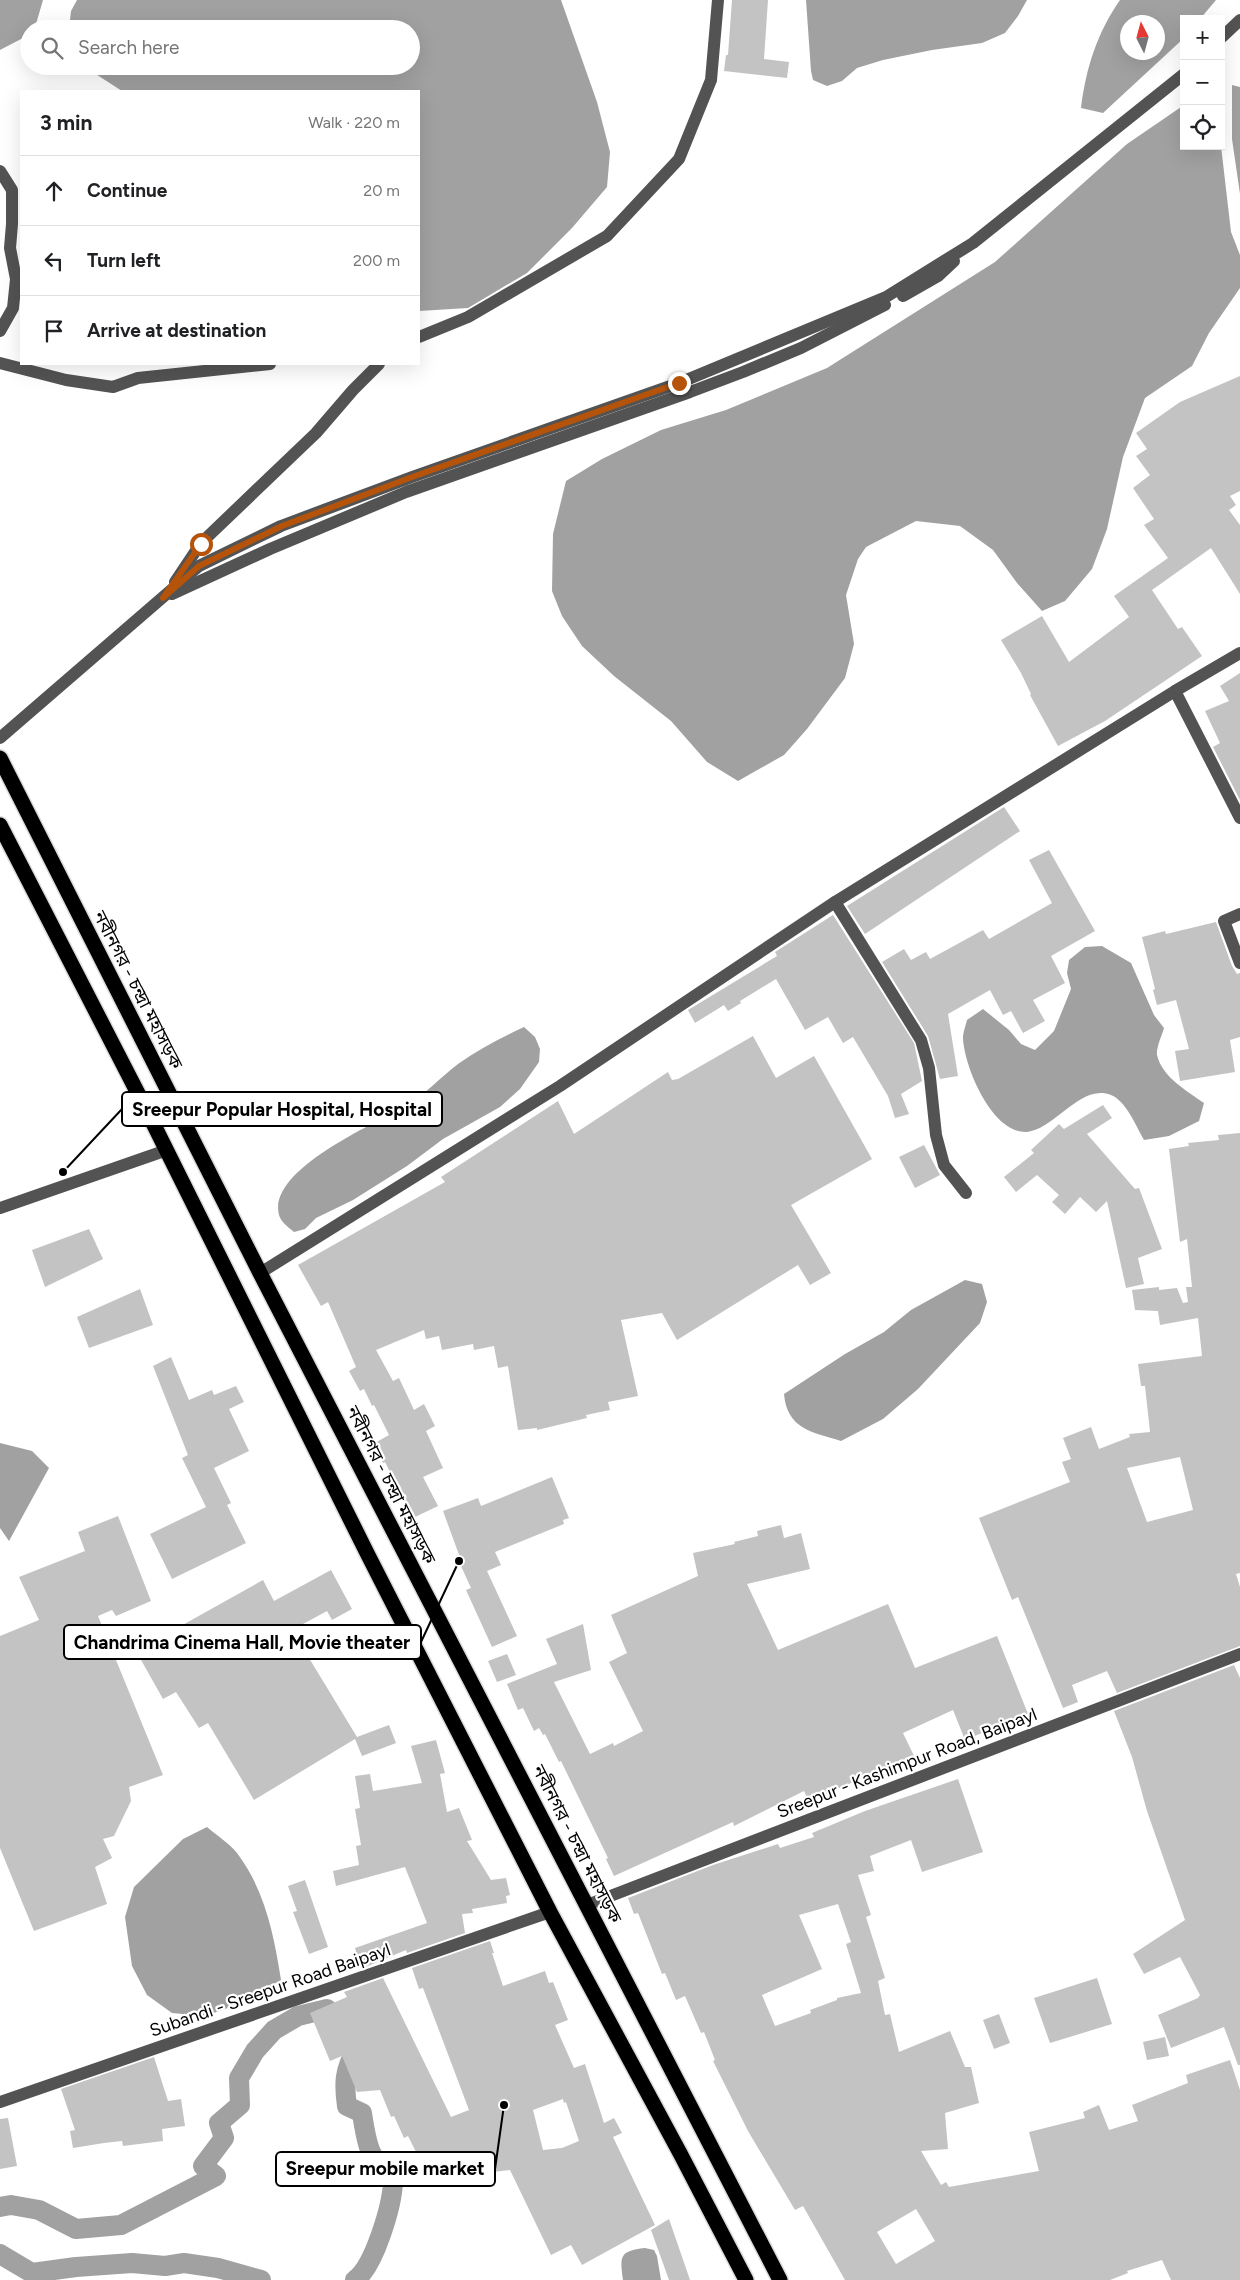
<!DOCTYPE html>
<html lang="en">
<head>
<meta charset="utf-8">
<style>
  :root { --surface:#fff; --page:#f2f2f2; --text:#202124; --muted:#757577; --line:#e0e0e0 }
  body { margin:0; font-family:Figtree,"Noto Sans Bengali",sans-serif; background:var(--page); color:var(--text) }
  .controls { position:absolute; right:15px; top:15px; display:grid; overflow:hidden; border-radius:0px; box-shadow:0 5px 20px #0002 }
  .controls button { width:45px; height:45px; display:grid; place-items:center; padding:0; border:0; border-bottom:1px solid var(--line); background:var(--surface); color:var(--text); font:25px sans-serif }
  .compass { position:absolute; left:1120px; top:15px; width:45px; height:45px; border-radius:50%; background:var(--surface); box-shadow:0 5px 20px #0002; rotate:354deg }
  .stop { position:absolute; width:15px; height:15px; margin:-11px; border:4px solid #b45309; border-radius:50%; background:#fff }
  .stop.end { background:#b45309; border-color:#fff; box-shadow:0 1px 5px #0008 }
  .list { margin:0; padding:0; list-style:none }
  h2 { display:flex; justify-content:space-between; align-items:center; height:65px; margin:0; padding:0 20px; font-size:21px }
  h2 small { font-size:16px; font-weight:400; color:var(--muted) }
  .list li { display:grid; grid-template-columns:32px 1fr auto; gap:15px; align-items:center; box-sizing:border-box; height:70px; padding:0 20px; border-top:1px solid var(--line) }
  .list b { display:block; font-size:19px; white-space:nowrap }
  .list em { font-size:16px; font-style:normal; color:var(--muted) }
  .icon { flex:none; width:28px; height:28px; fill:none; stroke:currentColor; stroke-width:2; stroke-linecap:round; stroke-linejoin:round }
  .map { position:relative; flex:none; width:1240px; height:2280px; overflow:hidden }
  .search { position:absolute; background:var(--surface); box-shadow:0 5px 20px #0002; left:20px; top:20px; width:400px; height:55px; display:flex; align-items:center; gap:12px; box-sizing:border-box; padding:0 18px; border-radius:28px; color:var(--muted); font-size:19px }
  .panel { position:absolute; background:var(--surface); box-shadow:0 5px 20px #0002; left:20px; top:90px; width:400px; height:275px; border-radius:0px }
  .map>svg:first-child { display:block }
  .water { fill:#a1a1a1; fill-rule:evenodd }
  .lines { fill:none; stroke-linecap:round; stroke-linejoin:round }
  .canal { stroke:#a1a1a1; stroke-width:20 }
  .building { fill:#c3c3c3; fill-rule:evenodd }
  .highway-casing { stroke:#dbdbdb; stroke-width:18 }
  .minor { stroke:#535353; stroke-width:12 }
  .highway { stroke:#000; stroke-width:15 }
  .route { stroke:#b45309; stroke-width:6 }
  .labels { text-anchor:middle; stroke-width:4.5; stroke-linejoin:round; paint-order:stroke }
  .street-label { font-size:18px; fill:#000; stroke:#fff }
  .leader { fill:none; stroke:#000; stroke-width:2 }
  .callout-dot { fill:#000; stroke:#fff; stroke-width:2 }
  .callout { fill:#fff; stroke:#000; stroke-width:2 }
  .callout-label { font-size:19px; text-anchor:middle; font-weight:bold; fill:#000 }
</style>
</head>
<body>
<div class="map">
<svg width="1240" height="2280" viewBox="0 0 1240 2280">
  <rect width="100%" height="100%" fill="#fff"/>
  <g class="water">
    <path d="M0,0h43l-7,24 -4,5h-3v3l-6,6 -23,12z"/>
    <path d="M77,0h484l36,102 13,50 -3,35 -35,41 -45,45 -59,35 -49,3v-220h-297l-31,-20 -4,-5h324v-37h-342l2,-18z"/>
    <path d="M806,0h221l-9,16 -13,17 -23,10 -50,7 -49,10 -26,8 -15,13 -15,5 -14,-6 -2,-9z"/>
    <path d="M1120,0h96l-16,19h-16v19l-81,75 -22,-5c5,-40 16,-75 39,-108zM1128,22h30v30h-30z"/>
    <path d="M1232,85l8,2v107l-8,-55z"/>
    <path d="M1184,105v41h37l10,86 9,23v33l-31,45 -17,33 -47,32 -22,59 -16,72 -15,40 -27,32 -23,10 -25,-28 -24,-33 -33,-24 -44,-5 -50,26 -8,12 -12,36 8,49 -9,34 -38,51 -23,26 -46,26 -31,-19 -36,-41 -57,-45 -32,-30 -20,-30 -10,-25 1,-57 13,-53 36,-22 59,-29 65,-20 101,-42 168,-106 132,-118z"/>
    <path d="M1102,946l29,17 23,52 10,13c-2,7 -8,20 -7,27 5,22 30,36 47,48l-5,18 -30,15 -25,4c-8,-14 -18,-39 -33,-45 -30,-12 -56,34 -84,37 -35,2 -63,-66 -64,-94 0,-6 3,-13 4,-18l16,-11 26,21 12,14 14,6 19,-19 17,-42 -4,-16 2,-13 16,-13z"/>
    <path d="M524,1027l11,10 5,12 -1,13 -19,27 -20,18 -57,32 -36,27 -54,34 -37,18 -11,11 -11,3c-6,-5 -13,-10 -15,-17 -12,-46 98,-92 129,-110 18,-12 33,-28 50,-41 21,-15 43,-26 66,-37z"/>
    <path d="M965,1280l17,4 5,18 -7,21 -62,66 -35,30 -42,22c-29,-9 -54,-12 -57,-47l61,-40 39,-22 27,-22z"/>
    <path d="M0,1443l32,8 17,17 -40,73 -9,-13z"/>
    <path d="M207,1827c9,8 22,16 30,26 28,37 37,82 44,127l-42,24 -34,12 -33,-3 -25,-18 -15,-29 -7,-49 9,-30 49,-48z"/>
    <path d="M645,2248l9,2 3,6 4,24h-38c-3,-24 -4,-29 22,-32z"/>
  </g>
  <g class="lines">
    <g class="canal">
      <path d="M353,2044l3,7c-12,18 -12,34 -9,55l15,7c5,34 7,44 31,69 -1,24 -19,85 -38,98"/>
      <path d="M0,2207l11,-2 28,5 37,19 45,-4 95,-49 -13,-10 21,-28 -5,-15 21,-18 -1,-27 16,-27 19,-21 24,-14 29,-7 6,6"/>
      <path d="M0,2254l32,19 44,-6 56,-4 33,3 19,-3 34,5 43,12"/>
    </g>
  </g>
  <g class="building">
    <path d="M732,0h36l-4,59 25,3 -2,16 -63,-7 2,-16h2z"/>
    <path d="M1240,376v115l-10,5 6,9 -7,5 11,15v69l-29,-46 -59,42 26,39 4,-2 20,29 -97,65 -47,25 -28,-51 1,-1 -10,-21 -20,-33 41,-24 27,46 60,-45 -15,-21 54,-38 -24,-33 10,-6 -21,-31 17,-13 -14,-19 11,-7 -11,-16 44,-31z"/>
    <path d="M1240,673v127l-27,-53 7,-4 -15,-32 24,-10 -9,-15z"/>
    <path d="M1004,807l16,24 -155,103 -18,-28z"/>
    <path d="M1049,850l46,81 -44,25 14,27 -32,17 12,21 -22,12 -12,-22 -8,4 -13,-25 -42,24 10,62 -18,3 -12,-43 -46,-74 22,-13 7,11 15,-8 4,7 53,-29 6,9 63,-36 -23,-43z"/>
    <path d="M833,915l81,128 8,38 -21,13 8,20 -14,4 -7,-22 -35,-59 -10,6 -15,-26 -23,13 -29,-51 -36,22 1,2 -13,8 -4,-6 -29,18 -7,-13 89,-54 -2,-4z"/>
    <path d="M1216,922l16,44 5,8 3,-1v64l-10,3 5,32 -55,9 -5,-30 14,-2 -13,-49 -19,5 -4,-15 2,-1 -13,-52 23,-6 1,3z"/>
    <path d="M753,1036l23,42 38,-22 58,103 -81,46 40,68 -21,12 -12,-20 -121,75 -15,-27 -41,7 17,76 -30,6 2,8 -24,5 1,3 -50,12v-2l-19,2 -10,-64 -10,2 -4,-22 -20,4 -1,-6 -31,6 -3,-14 -13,3 -2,-9 -48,20 17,31 6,-3 15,32 10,-6 11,22 -9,5 17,37 -20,9 15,29 -25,12 -28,-56 -2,1 -10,-19 16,-9 -15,-30 -2,1 -8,-17 -4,2 -11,-20 7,-4 -28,-65 -7,4 -23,-41 147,-83 -4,-5 117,-76 16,33 94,-62 4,8 6,-1z"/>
    <path d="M1103,1105l9,13 -25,16 48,55 4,-1 23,61 -24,9 6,26 -18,4 -19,-87 -11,11 -16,-15 -15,17 -13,-12 7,-7 -22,-20 -21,17 -12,-15 30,-24 -3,-3 28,-26 5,5z"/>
    <path d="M1240,1133v440l-4,1 4,13v59l-123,47 -10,-22 -35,14 6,17 -15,6 -45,-111 -6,3 -33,-82 91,-36 -8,-20 9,-3 -8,-21 28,-11 8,22 31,-12 -1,-3 21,-2 -5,-46h-4l-3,-22 64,-8 -4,-38 -38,7 -2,-14 -23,-1 -3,-20 27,-3v3l18,-2 6,15 5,-1 -2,-15h6l-5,-48 -7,3 -11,-93 20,-3 -1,-3 31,-3 -1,-5zM1180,1457l13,53 -46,12 -20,-54z"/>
    <path d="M924,1145l16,30 -25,13 -16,-31z"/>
    <path d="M89,1229l14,30 -58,28 -13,-37z"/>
    <path d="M140,1289l13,36 -64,23 -12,-31z"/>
    <path d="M171,1357l18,43 23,-10 2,5 22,-9 8,16 -15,7 20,42 -35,17 17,35 -4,2 19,38 -74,36 -22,-45 56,-27 -24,-49 6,-3 -35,-89z"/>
    <path d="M552,1477l17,41 -6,2 1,4 -69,28 6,13 -14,6 30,65 -25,11 -26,-57 5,-2 -11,-24 2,-1 -19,-52 35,-13 3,8z"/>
    <path d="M118,1516l33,85 -35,15 -4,-6 -14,6 65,159 -34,12 2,14 -17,35 -11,3 9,19 -17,9 12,37 -73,27 -34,-83v-212l39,-16 -20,-43 66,-26 -7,-19z"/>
    <path d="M781,1525l3,13 17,-5 9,36 -63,15 31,66 110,-46 27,64 82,-32 31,78 -63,26 -12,-30 -50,23 11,23 -105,45 -5,-10 -70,35 -1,-4 -119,54 -8,-17 2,-1 -47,-97 -2,1 -14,-28 -2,1 -4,-7 -5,3 -11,-23 -5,2 -11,-26 50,-20 -11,-25 37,-15 8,46 -37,12 36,72 23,-11 1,3 29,-15 -34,-69 18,-9 -16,-38 87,-39 -5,-23 42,-9 -1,-2 24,-6 -1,-5z"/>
    <path d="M331,1570l21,39 -20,11 -5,-9 -35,19 65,107 32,-12 7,18 -34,13 -7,-17 -101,61 -46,-77 -9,5 -23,-36 -13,7 -27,-48 127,-71 11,21z"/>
    <path d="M507,1654l9,21 -19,7 -9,-21z"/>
    <path d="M1234,1665l6,13v387h-2l-14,-38 -53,21 -13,-33 40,-17 2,-3 -20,-38 -36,17 -11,-20 52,-34 -38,-109 -15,-54 -18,-46z"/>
    <path d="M436,1740l9,33 -5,1 7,38 12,-4 13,32 -5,1 24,39 15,-2 4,17 -4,1 1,7 -35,6 1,4 -11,1 3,19 -58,20 -1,-3 -45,19 -6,-21 72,-25 -22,-56 -69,19 -3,-15 26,-6 -3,-19 5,-1 -6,-36 5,-1 -5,-32 15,-2 3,17 49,-8 -11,-37z"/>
    <path d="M958,1779l25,73 -61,20 -11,-32 -41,16 4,15 -16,4 13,40 -5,2 19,61 -7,3 7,34 5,-1 9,38 51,-21 15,36h6l8,36 -34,10 3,36 -27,2 20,34 5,-3 3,5 90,-16 -10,-39 56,-14 -2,-6 16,-7 10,25 29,-9 -6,-16 56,-22 -2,-8 44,-15 10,30v190h-69l-9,-20 -35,11 1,2 -18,7h-265l-42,-74 -8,4 -47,-79 -35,-70 2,-1 -11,-28 -3,1 -16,-37 -9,4 -11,-27 -3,1 -24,-61 -4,1 -6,-16 85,-33 65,-21 2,4 34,-11 -2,-4 53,-22zM838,1904l13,38 -5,2 15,49 -24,5v2l-27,10 1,3 -36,13 -13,-31 60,-26 -23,-54zM916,2209l19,32 -39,23 -19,-32z"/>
    <path d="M305,1880l23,67 -19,7 -16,-42 4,-1 -9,-25z"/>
    <path d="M490,1941l4,12h-2l11,33 42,-15 4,12 4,-1 15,38 -13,5 19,43 11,-4 19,59 10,-5 8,15 -9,4 42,88 -73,40 -11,-20 -20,10 -41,-85 -60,7 -1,-8 -17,7 -4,-10 -4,2 -16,-32 -4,2 -10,-22 -3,1 -11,-27 -23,2 -15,-36 -12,5 -20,-48 37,-16 -3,-5 39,-14 68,139 18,-7 -46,-122 -4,1 -7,-21zM563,2099l1,4 2,-1 13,39 -17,7 -19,2 -10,-40z"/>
    <path d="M1097,1978l15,46 -62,19 -16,-45z"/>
    <path d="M999,2014l11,29 -16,6 -11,-29z"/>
    <path d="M1165,2037l4,19 -22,4 -4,-18z"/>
    <path d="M154,2057l14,44 13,-2 4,27 -23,3 1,12 -40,5 -1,-5 -18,2 -31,5 -3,-17 5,-1 -14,-41z"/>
    <path d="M8,2118l9,48 -17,3v-50z"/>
    <path d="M669,2219l21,61h-21l-18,-50z"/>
  </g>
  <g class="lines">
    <g class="highway-casing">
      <g id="highway">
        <path d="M0,758l260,515 520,1007"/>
        <path d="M0,825l146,284 221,444 183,359 131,243 65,125"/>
      </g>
    </g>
    <g class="minor">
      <path d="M1221,38l19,-18"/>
      <path d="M0,171l12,19v34l-2,24 6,31 -3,29 -13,23"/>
      <path d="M903,296l35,-20 16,-15"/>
      <path d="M419,337l49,-20 139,-81 72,-77 32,-79 7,-80"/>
      <path d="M0,363l66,17 47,7 25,-9 132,-14"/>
      <path d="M175,582l26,-39 115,-110 37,-43 26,-26"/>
      <path d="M172,594l98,-45 136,-57 284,-100 53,-20 58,-24 84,-43"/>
      <path d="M1175,691l65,127"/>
      <path d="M0,738l199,-172 82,-40 131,-49 267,-94 207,-86 87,-54 211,-169"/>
      <path d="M835,902l86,138 8,28 7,67 8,30 22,28"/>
      <path d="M1240,914l-16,7 16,42"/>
      <path d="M0,1208l167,-58"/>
      <path d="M260,1273l300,-187 275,-184 340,-211 65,-38"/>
      <path d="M587,1905l653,-251"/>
      <path d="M0,2102l550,-190"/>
    </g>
    <use href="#highway" class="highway"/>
  </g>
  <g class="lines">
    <path class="route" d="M201,544l-38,54 36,-32 83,-40 130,-49 267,-94"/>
  </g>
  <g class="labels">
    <g class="street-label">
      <text transform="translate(138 990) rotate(63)" y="6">নবীনগর - চন্দ্রা মহাসড়ক</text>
      <text transform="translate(391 1485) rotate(63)" y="6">নবীনগর - চন্দ্রা মহাসড়ক</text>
      <text transform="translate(907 1763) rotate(-21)" y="6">Sreepur - Kashimpur Road, Baipayl</text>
      <text transform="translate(577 1844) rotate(63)" y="6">নবীনগর - চন্দ্রা মহাসড়ক</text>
      <text transform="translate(270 1990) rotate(-19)" y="6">Subandi - Sreepur Road Baipayl</text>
    </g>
  </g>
  <path class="leader" d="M63 1172L122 1109M459 1561L421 1642M504 2105L495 2169"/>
  <g class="callout-dot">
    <circle cx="63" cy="1172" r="5"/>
    <circle cx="459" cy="1561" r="5"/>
    <circle cx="504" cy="2105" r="5"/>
  </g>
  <g class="callout">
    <rect x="122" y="1092" width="320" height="34" rx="5"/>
    <rect x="64" y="1625" width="357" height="34" rx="5"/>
    <rect x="276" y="2152" width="219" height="34" rx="5"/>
  </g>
  <g class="callout-label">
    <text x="282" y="1116">Sreepur Popular Hospital, Hospital</text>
    <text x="242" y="1649">Chandrima Cinema Hall, Movie theater</text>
    <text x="385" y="2175">Sreepur mobile market</text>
  </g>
</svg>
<div class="controls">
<button>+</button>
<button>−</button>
<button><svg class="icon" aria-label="locate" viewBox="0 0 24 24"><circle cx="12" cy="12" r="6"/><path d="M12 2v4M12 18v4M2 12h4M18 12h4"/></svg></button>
</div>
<svg class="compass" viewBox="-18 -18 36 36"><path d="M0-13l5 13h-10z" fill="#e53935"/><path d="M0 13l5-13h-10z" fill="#757577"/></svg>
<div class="stop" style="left:201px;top:544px"></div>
<div class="stop end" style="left:679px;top:383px"></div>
<div class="search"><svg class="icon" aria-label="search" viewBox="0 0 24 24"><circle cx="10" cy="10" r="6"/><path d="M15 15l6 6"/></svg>Search here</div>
<section class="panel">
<h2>3 min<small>Walk · 220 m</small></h2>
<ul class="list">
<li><svg class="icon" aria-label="ahead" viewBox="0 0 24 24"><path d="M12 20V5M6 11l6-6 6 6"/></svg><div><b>Continue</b></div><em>20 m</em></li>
<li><svg class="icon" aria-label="left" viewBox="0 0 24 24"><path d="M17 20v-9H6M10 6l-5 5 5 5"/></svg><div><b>Turn left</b></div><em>200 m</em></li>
<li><svg class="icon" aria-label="arrive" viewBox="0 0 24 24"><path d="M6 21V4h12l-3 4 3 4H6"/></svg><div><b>Arrive at destination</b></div></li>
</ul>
</section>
</div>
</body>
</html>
